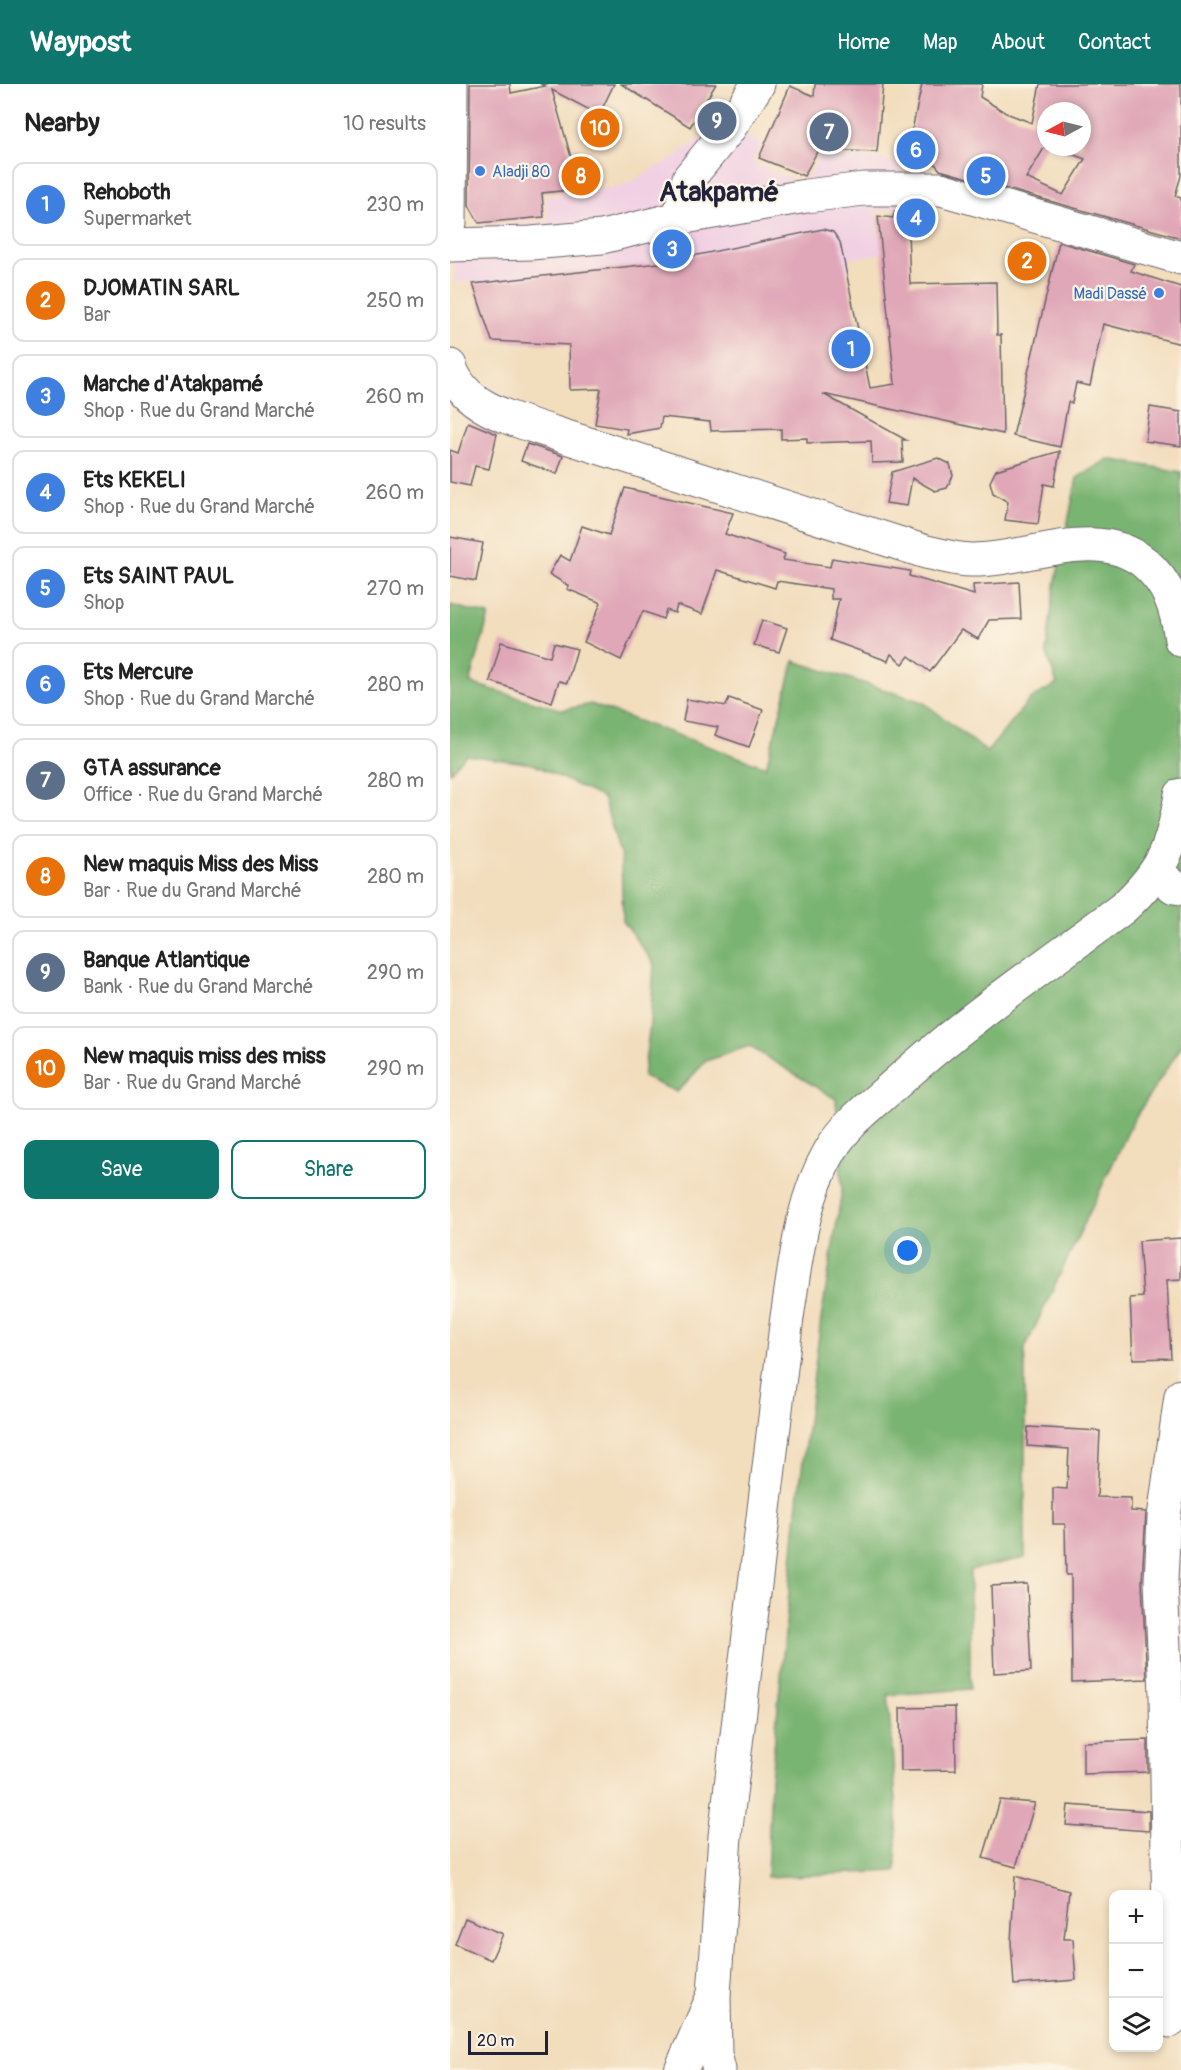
<!DOCTYPE html>
<html lang="en">
<head>
<meta charset="utf-8">
<style>
  :root { --surface:#fff; --page:#f2f2f2; --text:#222; --muted:#767676; --line:#e0e0e0; --accent:#0f766e }
  body { margin:0; font-family:Pangolin,sans-serif; background:var(--page); color:var(--text) }
  .controls { position:absolute; right:18px; bottom:18px; display:grid; overflow:hidden; border-radius:12px; box-shadow:0 3px 9px #0003 }
  .controls button { width:54px; height:54px; display:grid; place-items:center; padding:0; border:0; border-bottom:2px solid var(--line); background:var(--surface); color:var(--text); font:30px sans-serif }
  .compass { position:absolute; left:587px; top:18px; width:54px; height:54px; border-radius:50%; background:var(--surface); box-shadow:0 3px 9px #0003; rotate:263deg }
  .scale { position:absolute; left:18px; bottom:15px; width:80px; box-sizing:border-box; padding-left:6px; border:3px solid #22223b; border-top:0; font-size:16px; line-height:21px; white-space:nowrap; color:#22223b; -webkit-text-stroke:4px #fcf5e5; paint-order:stroke }
  .you { position:absolute; left:458px; top:1167px; width:21px; height:21px; margin:-15px; border:4px solid #fff; border-radius:50%; background:#1a73e8; box-shadow:0 0 0 9px #1a73e833 }
  .badge { display:grid; place-items:center; width:39px; height:39px; border-radius:50%; background:var(--accent); color:#fff; font-size:20px; font-weight:700 }
  .pin { position:absolute; translate:-50% -50%; border:3px solid #fff; box-shadow:0 2px 6px #0006 }
  .list { margin:0; padding:0; list-style:none }
  h2 { display:flex; justify-content:space-between; align-items:center; height:78px; margin:0; padding:0 24px; font-size:26px }
  h2 small { font-size:20px; font-weight:400; color:var(--muted) }
  .list li { display:grid; grid-template-columns:39px 1fr auto; gap:18px; align-items:center; box-sizing:border-box; height:84px; margin:0 12px 12px; padding:0 12px; border:2px solid var(--line); border-radius:12px }
  .list b { display:block; font-size:22px; white-space:nowrap }
  .list p { margin:0; font-size:20px; white-space:nowrap; color:var(--muted) }
  .list em { font-size:20px; font-style:normal; color:var(--muted) }
  .actions { display:flex; gap:12px; padding:18px 24px }
  .actions a { flex:1; padding:14px 0; border:2px solid var(--accent); border-radius:12px; text-align:center; font-size:21px; color:var(--accent) }
  .actions .main { background:var(--accent); color:#fff }
  .icon { flex:none; width:33px; height:33px; fill:none; stroke:currentColor; stroke-width:2; stroke-linecap:round; stroke-linejoin:round }
  .map { position:relative; flex:none; width:731px; height:1986px; overflow:hidden }
  header { display:flex; align-items:center; gap:36px; box-sizing:border-box; height:84px; padding:0 30px; background:var(--accent); color:#fff }
  header strong { font-size:28px }
  nav { display:flex; gap:33px; margin-inline-start:auto; font-size:21px }
  main { display:flex }
  aside { flex:1; background:var(--surface) }
  .map>svg:first-child { display:block }
  .built { fill:#f1d0e3 }
  .forest { fill:#7ab472; stroke:#4e6b56; stroke-width:1.5 }
  .building { fill:#e0a7b8; fill-rule:evenodd }
  .lines { fill:none; stroke-linecap:round; stroke-linejoin:round }
  .minor-casing { stroke:#6b6368; stroke-width:35 }
  .major-casing { stroke:#6b6368; stroke-width:35 }
  .minor { stroke:#fff; stroke-width:33 }
  .major { stroke:#fff; stroke-width:33 }
  .shop-dot { fill:#3f7fe0; stroke:#fcf5e5; stroke-width:2 }
  .labels { text-anchor:middle; stroke-width:4.5; stroke-linejoin:round; paint-order:stroke }
  .shop-label { font-size:16px; fill:#366cbe; stroke:#fcf5e5; text-anchor:start }
  .town-label { font-size:28px; font-weight:bold; fill:#22223b; stroke:#fcf5e5 }
</style>
</head>
<body>
<header>
<strong>Waypost</strong>
<nav><a>Home</a><a>Map</a><a>About</a><a>Contact</a></nav>
</header>
<main>
<aside>
<h2>Nearby<small>10 results</small></h2>
<ul class="list">
<li><span class="badge" style="background:#3f7fe0">1</span><div><b>Rehoboth</b><p>Supermarket</p></div><em>230 m</em></li>
<li><span class="badge" style="background:#e8710a">2</span><div><b>DJOMATIN SARL</b><p>Bar</p></div><em>250 m</em></li>
<li><span class="badge" style="background:#3f7fe0">3</span><div><b>Marche d'Atakpamé</b><p>Shop · Rue du Grand Marché</p></div><em>260 m</em></li>
<li><span class="badge" style="background:#3f7fe0">4</span><div><b>Ets KEKELI</b><p>Shop · Rue du Grand Marché</p></div><em>260 m</em></li>
<li><span class="badge" style="background:#3f7fe0">5</span><div><b>Ets SAINT PAUL</b><p>Shop</p></div><em>270 m</em></li>
<li><span class="badge" style="background:#3f7fe0">6</span><div><b>Ets Mercure</b><p>Shop · Rue du Grand Marché</p></div><em>280 m</em></li>
<li><span class="badge" style="background:#5c6f8a">7</span><div><b>GTA assurance</b><p>Office · Rue du Grand Marché</p></div><em>280 m</em></li>
<li><span class="badge" style="background:#e8710a">8</span><div><b>New maquis Miss des Miss</b><p>Bar · Rue du Grand Marché</p></div><em>280 m</em></li>
<li><span class="badge" style="background:#5c6f8a">9</span><div><b>Banque Atlantique</b><p>Bank · Rue du Grand Marché</p></div><em>290 m</em></li>
<li><span class="badge" style="background:#e8710a">10</span><div><b>New maquis miss des miss</b><p>Bar · Rue du Grand Marché</p></div><em>290 m</em></li>
</ul>
<div class="actions"><a class="main">Save</a><a>Share</a></div>
</aside>
<div class="map">
<svg width="731" height="1986" viewBox="0 0 731 1986">
  <rect width="100%" height="100%" fill="#fcf5e5"/>
  <filter id="ink" filterUnits="userSpaceOnUse"><feTurbulence type="fractalNoise" baseFrequency=".0167" numOctaves="2"/><feDisplacementMap in="SourceGraphic" scale="12" xChannelSelector="R" yChannelSelector="G"/><feConvolveMatrix kernelMatrix="1 2 1 2 8 2 1 2 1" color-interpolation-filters="sRGB"/></filter>
  <filter id="wash" filterUnits="userSpaceOnUse"><feTurbulence type="fractalNoise" baseFrequency=".008" numOctaves="4" result="noise"/><feDisplacementMap in="SourceGraphic" scale="24" xChannelSelector="R" yChannelSelector="G"/><feGaussianBlur stdDeviation="1.35" result="paint"/><feColorMatrix in="noise" values="0 0 0 0 0 0 0 0 0 0 0 0 0 0 0 0 0 1.4 0 .05"/><feComposite in="paint" operator="in"/></filter>
  <g filter="url(#wash)">
    <rect width="100%" height="100%" fill="#f2ddbd"/>
    <path class="built" d="M266,41l45,18 -8,20 51,21 16,-30 63,5 35,8 21,33 -64,12 3,24 9,-1 2,18 -39,5 -8,60 -210,30 -140,-7 -17,-60 -19,2 -2,-54 94,-8 -2,-24 77,-11 51,-28z"/>
    <path class="forest" d="M658,375l73,13v575l-47,72 -109,229v210l-55,12v119l-82,6 9,120 -1,56 -129,6 4,-98 27,-279 23,-181 21,-129 -6,-91 -87,-53 -43,15 -29,31 -34,-15 7,-54 4,-59 -31,-43 -2,-64 -18,-59 -70,-34 -67,-9 -16,17v-167l39,10 -19,68 92,27 29,-6 175,63 28,-106 129,41 64,50 43,-53 27,-15 -11,-33 9,-66 22,-107z"/>
    <g id="blocks">
      <g class="building">
        <path d="M20,0h40l1,9 34,-7 -5,-2h74l-15,31 -47,-25 28,99 -38,4 2,24 -65,6 -10,-18z"/>
        <path d="M171,0h95l-26,43z"/>
        <path d="M365,0h68l-6,68 -59,-2 -14,26 -45,-18 31,-72 24,10z"/>
        <path d="M472,0h60l-2,13 26,16 26,10 8,-39h141v92l-6,20 6,2v40l-241,-68 -5,-6 -24,-2v-9h-4zM596,27h36v36h-30l33,12 -22,36 -37,-17 20,-33z"/>
        <path d="M484,124l-4,21 -22,2 2,53 86,-2 1,53h4l2,99 -180,-40 83,46h-4l1,22 -31,1 -1,-22 -64,2v-5l-26,1v-10l-70,2 -1,-9 -48,-5 -2,11 -34,6 1,-5 -32,-5 6,-35 -31,1 -1,-45 -77,-4 -19,-57 186,-21 164,-34 10,3 7,10 30,146 25,-4 -17,-168 15,2 2,-7z"/>
        <path d="M609,158l75,22 -3,7 50,16v57l-78,-20 -13,62 -14,-3 -4,20 -4,-1 -8,45 -47,-11z"/>
        <path d="M700,323l31,5v34l-36,-5z"/>
        <path d="M18,338l29,12 -8,35 -14,-3 -5,20 -20,-4v-32l8,3z"/>
        <path d="M77,360l36,12 -6,18 -36,-13z"/>
        <path d="M610,367l-6,35 -10,-2 -6,40 -33,-4 3,-18 -15,-9 -3,-11 6,-12z"/>
        <path d="M488,374l12,6 3,12 -6,12 -12,3 -23,-13 -5,28 -21,-3 6,-31z"/>
        <path d="M175,404l108,25 -8,21 60,20 -2,6 47,7 2,-9 78,13 -1,5 65,19 -1,-10 46,-3 2,37 -32,1 -11,19 -17,-9 -31,42 -21,-16 -6,8 -12,-10 -3,7 -58,-21 9,-41h-8v-10l-54,-8 -2,7 -58,-18 -15,44 -25,-9 -2,8 -9,-3 -3,9 -20,-8 -22,49 -37,-18 17,-39 -34,-14 2,-3 -20,-12 11,-19 10,6 12,-35 27,9z"/>
        <path d="M0,453l33,6 -7,38 -26,-5z"/>
        <path d="M312,536l25,8 -8,24 -25,-7z"/>
        <path d="M51,558l49,15 4,-14 23,6 -10,34 -8,-2 -7,21 -62,-21z"/>
        <path d="M279,614l34,12 -14,37 -34,-12 3,-8 -35,-6 4,-22 39,7z"/>
        <path d="M731,1154v41l-14,1 4,78 -38,1 -3,-61 13,-1 -4,-56z"/>
        <path d="M578,1343l72,4 -3,66 34,1v13l15,1 -4,70 5,97 -75,3 -1,-107h-5l-1,-51h-12v-36l14,1 2,-40 -42,-3z"/>
        <path d="M577,1500l4,87 -37,2 -3,-87z"/>
        <path d="M505,1623l1,63 -55,1 -1,-63z"/>
        <path d="M698,1656v32l-65,2v-32z"/>
        <path d="M550,1716l35,3 -19,64 -33,-9z"/>
        <path d="M618,1721l81,6v20l-83,-6z"/>
        <path d="M565,1792l54,15 -5,48h9l3,41 -62,5 -3,-43z"/>
        <path d="M15,1834l38,16 -12,26 -36,-16z"/>
      </g>
    </g>
  </g>
  <g filter="url(#ink)">
    <use href="#blocks" fill-opacity="0" stroke="#6b6368" stroke-width="1.5"/>
    <g class="lines">
      <g class="minor-casing">
        <g id="minor">
          <path d="M229,134l10,-40 39,-48 30,-46"/>
          <path d="M0,161l81,-2 71,-6 77,-19 127,-22 58,-7h77l240,69"/>
          <path d="M706,788l18,15 7,1"/>
          <path d="M720,1937l-4,-327 -5,-113 3,-64 17,-121"/>
          <path d="M231,1986l33,-76"/>
        </g>
      </g>
      <g class="major-casing">
        <g id="major">
          <path d="M0,139l1,-139"/>
          <path d="M0,282c14,44 65,53 104,67l372,119c15,3 30,8 45,8 57,1 125,-37 174,3 24,21 32,46 36,77"/>
          <path d="M269,1986l-4,-16 -1,-60 11,-158 62,-519c9,-56 14,-116 43,-166 16,-27 40,-45 63,-65 72,-66 152,-120 230,-178 40,-37 49,-60 58,-113"/>
        </g>
      </g>
      <use href="#minor" class="minor"/>
      <use href="#major" class="major"/>
    </g>
  </g>
  <g class="shop-dot">
    <circle cx="30" cy="87" r="6"/>
    <circle cx="709" cy="209" r="6"/>
  </g>
  <g class="labels">
    <g class="shop-label">
      <text x="42" y="93">Aladji 80</text>
      <text x="697" y="215" text-anchor="end">Madi Dassé</text>
    </g>
    <g class="town-label">
      <text x="269" y="117">Atakpamé</text>
    </g>
  </g>
</svg>
<div class="controls">
<button>+</button>
<button>−</button>
<button><svg class="icon" aria-label="layers" viewBox="0 0 24 24"><path d="M12 4l9 5-9 5-9-5zM3 14l9 5 9-5"/></svg></button>
</div>
<svg class="compass" viewBox="-18 -18 36 36"><path d="M0-13l5 13h-10z" fill="#e53935"/><path d="M0 13l5-13h-10z" fill="#767676"/></svg>
<div class="scale">20 m</div>
<div class="you"></div>
<div class="pin badge" style="left:401px;top:265px;background:#3f7fe0">1</div>
<div class="pin badge" style="left:577px;top:177px;background:#e8710a">2</div>
<div class="pin badge" style="left:222px;top:165px;background:#3f7fe0">3</div>
<div class="pin badge" style="left:466px;top:134px;background:#3f7fe0">4</div>
<div class="pin badge" style="left:536px;top:92px;background:#3f7fe0">5</div>
<div class="pin badge" style="left:466px;top:66px;background:#3f7fe0">6</div>
<div class="pin badge" style="left:379px;top:48px;background:#5c6f8a">7</div>
<div class="pin badge" style="left:131px;top:92px;background:#e8710a">8</div>
<div class="pin badge" style="left:267px;top:37px;background:#5c6f8a">9</div>
<div class="pin badge" style="left:150px;top:44px;background:#e8710a">10</div>
</div>
</main>
</body>
</html>
